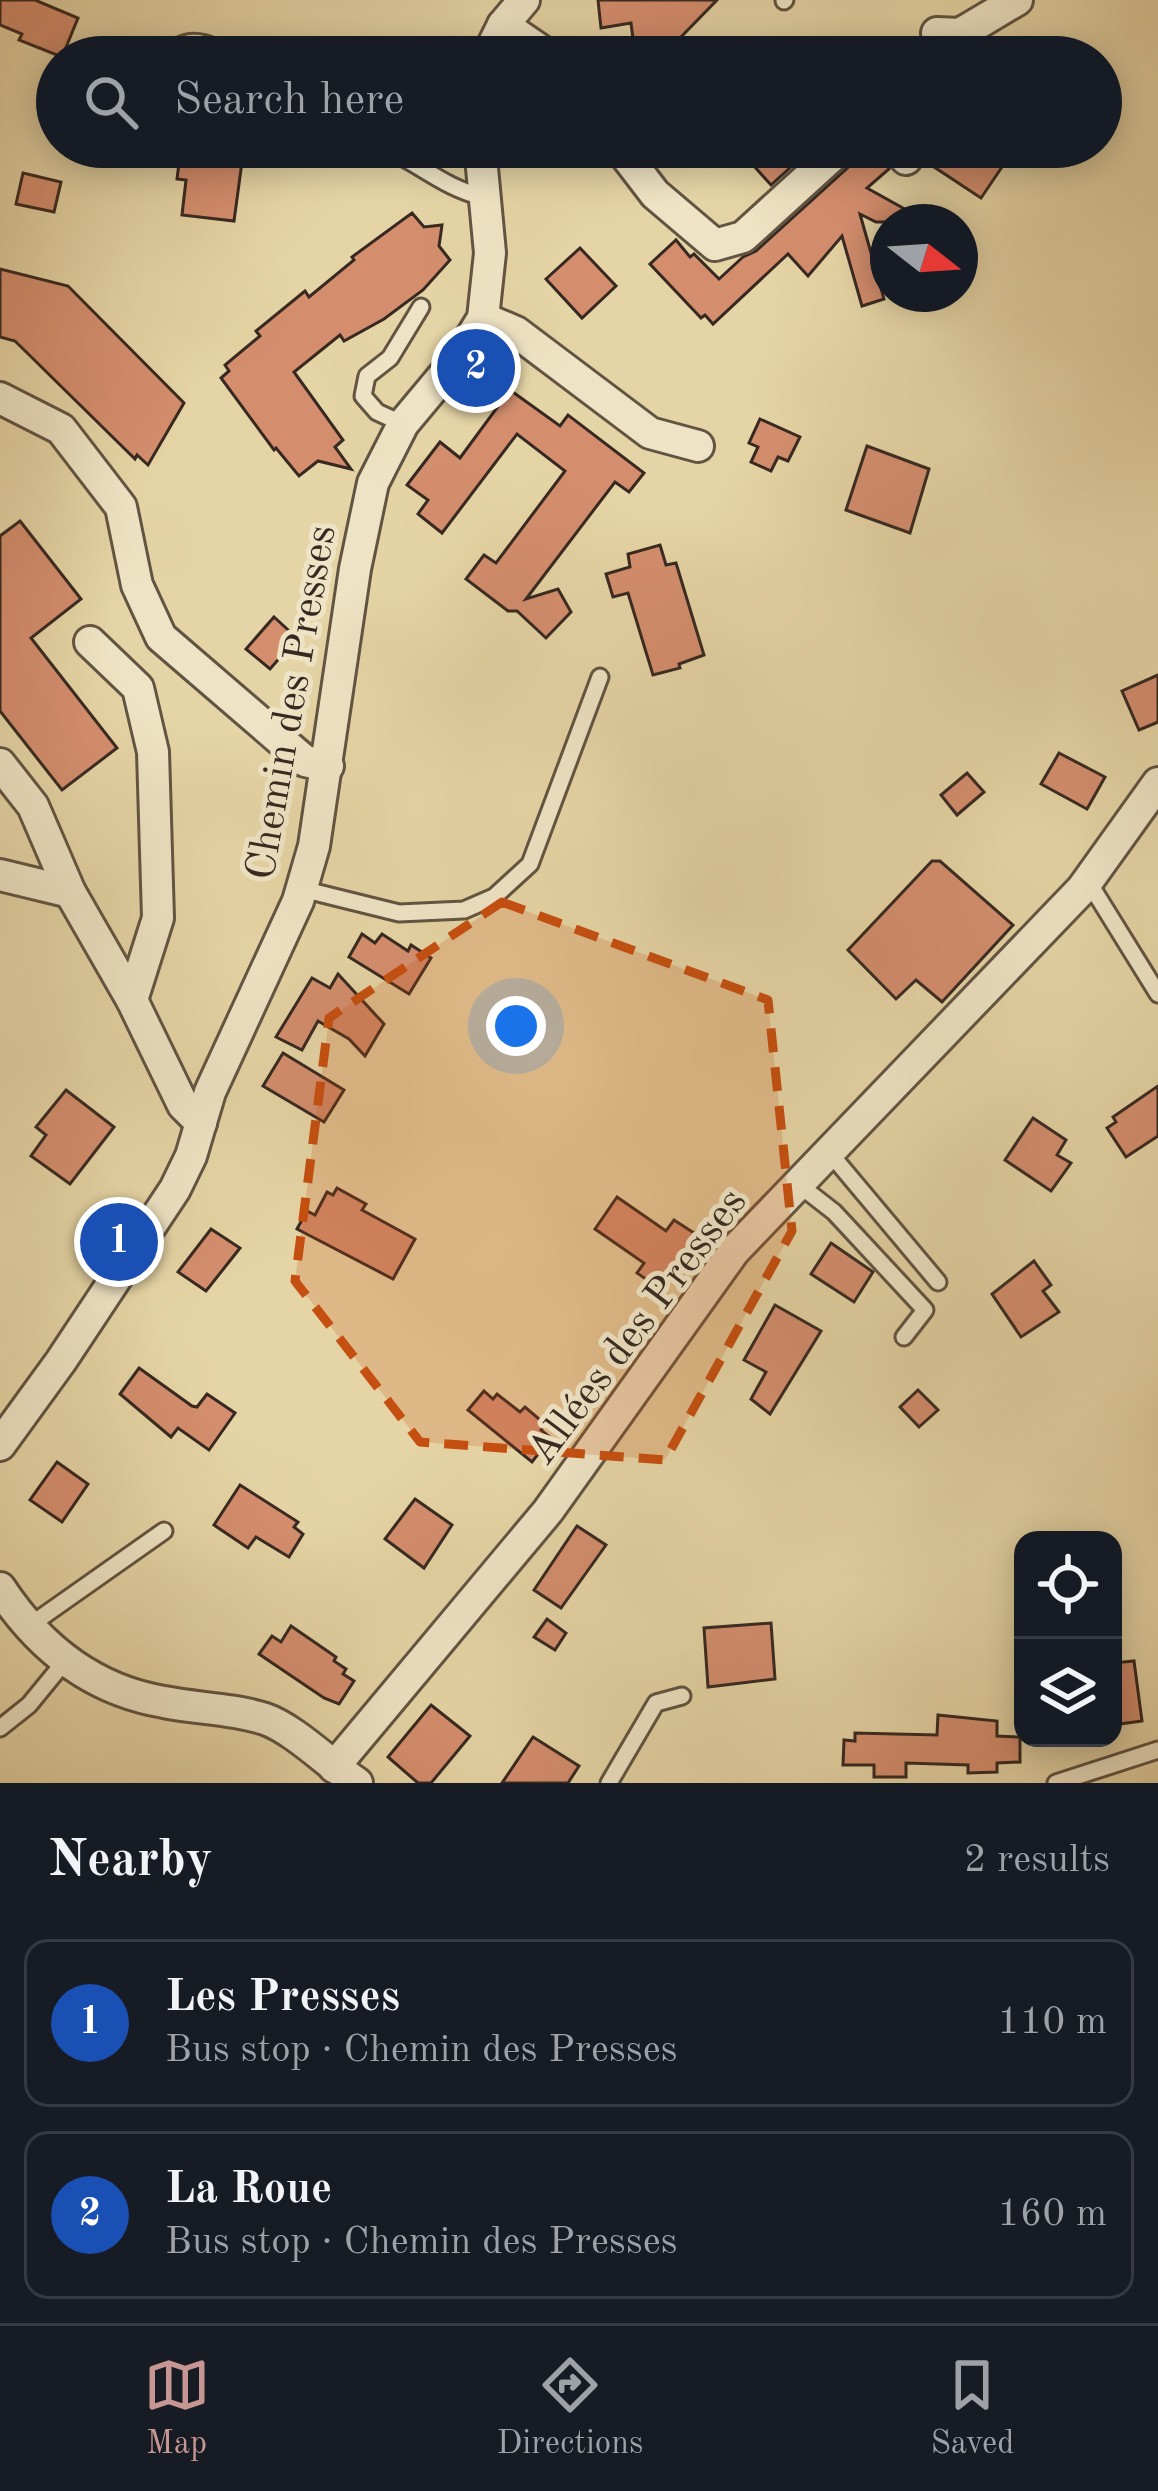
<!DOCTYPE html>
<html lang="en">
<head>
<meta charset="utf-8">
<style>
  :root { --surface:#171b24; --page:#20242c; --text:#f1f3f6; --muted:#9ea1a6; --line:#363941; --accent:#c59692 }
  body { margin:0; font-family:"Old Standard TT",serif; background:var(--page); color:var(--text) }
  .controls { position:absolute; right:36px; bottom:36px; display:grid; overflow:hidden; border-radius:24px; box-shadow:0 6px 30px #0003 }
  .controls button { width:108px; height:108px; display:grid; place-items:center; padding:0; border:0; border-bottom:3px solid var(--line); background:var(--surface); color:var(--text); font:60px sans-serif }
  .compass { position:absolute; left:870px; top:204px; width:108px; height:108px; border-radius:50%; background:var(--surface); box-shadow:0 6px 30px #0003; rotate:107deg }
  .you { position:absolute; left:516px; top:1026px; width:42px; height:42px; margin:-30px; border:9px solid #fff; border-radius:50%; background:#1a73e8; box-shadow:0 0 0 18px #1a73e833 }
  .badge { display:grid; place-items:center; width:78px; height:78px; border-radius:50%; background:var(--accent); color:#fff; font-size:39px; font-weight:700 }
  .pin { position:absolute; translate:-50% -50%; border:6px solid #fff; box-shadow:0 3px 12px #0006 }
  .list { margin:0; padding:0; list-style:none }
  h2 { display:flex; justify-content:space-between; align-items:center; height:156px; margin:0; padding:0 48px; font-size:51px }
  h2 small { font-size:39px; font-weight:400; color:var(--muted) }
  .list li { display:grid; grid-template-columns:78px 1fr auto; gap:36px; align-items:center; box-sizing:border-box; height:168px; margin:0 24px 24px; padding:0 24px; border:3px solid var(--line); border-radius:24px }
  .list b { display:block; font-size:45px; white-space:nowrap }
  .list p { margin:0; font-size:39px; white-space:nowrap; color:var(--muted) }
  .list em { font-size:39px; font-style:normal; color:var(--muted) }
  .icon { flex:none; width:66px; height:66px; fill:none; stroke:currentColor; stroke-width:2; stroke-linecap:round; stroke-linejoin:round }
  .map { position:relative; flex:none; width:1158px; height:1783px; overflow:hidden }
  .search { position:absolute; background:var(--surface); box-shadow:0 6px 30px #0003; left:36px; right:36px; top:36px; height:132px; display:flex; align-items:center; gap:30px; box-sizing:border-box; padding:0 42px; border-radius:66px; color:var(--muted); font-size:45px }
  .sheet { height:540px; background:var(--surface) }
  nav { display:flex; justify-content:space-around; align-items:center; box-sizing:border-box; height:168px; border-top:3px solid var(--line); background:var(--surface); font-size:33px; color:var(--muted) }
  nav a { display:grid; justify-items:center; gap:6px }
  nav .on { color:var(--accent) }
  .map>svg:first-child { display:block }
  .building { fill:#d48e6e; stroke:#372921; stroke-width:3 }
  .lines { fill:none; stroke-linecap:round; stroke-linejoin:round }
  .lane-casing { stroke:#625442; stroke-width:21 }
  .street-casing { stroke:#625442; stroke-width:36 }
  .lane { stroke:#eee3c4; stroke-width:15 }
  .street { stroke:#eee3c4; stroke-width:30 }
  .marked { fill:#c54f10; fill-opacity:0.2; stroke:#c54f10; stroke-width:9; stroke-dasharray:24 15; stroke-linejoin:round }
  .labels { text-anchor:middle; stroke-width:10; stroke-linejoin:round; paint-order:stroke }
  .street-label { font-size:42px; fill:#372921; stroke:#eee3c4 }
</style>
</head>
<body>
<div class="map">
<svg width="1158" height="1783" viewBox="0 0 1158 1783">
  <rect width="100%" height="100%" fill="#e5d4a5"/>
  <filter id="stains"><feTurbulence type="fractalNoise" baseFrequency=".00167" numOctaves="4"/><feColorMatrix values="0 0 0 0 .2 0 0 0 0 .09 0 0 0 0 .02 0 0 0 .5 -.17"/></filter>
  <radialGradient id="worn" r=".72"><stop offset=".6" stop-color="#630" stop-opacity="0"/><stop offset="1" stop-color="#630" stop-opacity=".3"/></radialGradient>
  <g class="building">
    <path d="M0,0h35l43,18 -16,39 -43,-17 3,-6 -22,-9z"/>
    <path d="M598,0h119l-39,40 -44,7 -3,-24 -30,5z"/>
    <path d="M181,147h63l-10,74 -52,-6 4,-35 -9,-1z"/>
    <path d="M737,147h38l17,19 -21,19z"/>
    <path d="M863,147h15l11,22 -22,19 61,34h-52l-16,-8 24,85 -22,7 -20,-70 -34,40 -20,-22 -75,70 -8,-9 -4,3 -51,-54 26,-24 14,17 4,-3 25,25 24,-22 13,-6 99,-90z"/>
    <path d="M921,147h84l-9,12 8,5 -23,34 -56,-37z"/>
    <path d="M23,173l38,9 -7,30 -38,-8z"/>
    <path d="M412,213l12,14 18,-2 -3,21 11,14 -27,30 -39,29 -40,22 -4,-6 -46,37 49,68 -8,7 16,22 -33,-8 -19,15 -23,-28 -2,2 -53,-72 8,-7 -4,-6 35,-29 -4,-5 49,-40 4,6 45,-37 -2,-3z"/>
    <path d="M580,248l36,38 -34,32 -36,-39z"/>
    <path d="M0,269l68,17 116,117 -36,62 -11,-10 -2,4 -120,-118 -15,-4z"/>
    <path d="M510,390l50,36 8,-11 76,58 -15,19 -14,-10 -89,117 32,-10 13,23 -25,26 -29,-27h-9l-42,-32 18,-24 12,8 69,-92 -48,-37 -75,99 -24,-19 10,-14 -21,-15 33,-43 20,16z"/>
    <path d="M760,419l40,18 -12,24 -10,-4 -7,14 -20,-9 7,-15 -9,-4z"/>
    <path d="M867,446l62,23 -19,64 -64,-23z"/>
    <path d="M20,521l61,78 -50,39 86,110 -55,42 -62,-79v-175z"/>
    <path d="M660,545l6,20 10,-2 28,92 -25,9 1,4 -27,7 -25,-82 -15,4 -7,-23 24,-7 -2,-13z"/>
    <path d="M274,617l23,21 -27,31 -24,-20z"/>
    <path d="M1158,675v47l-19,8 -17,-39z"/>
    <path d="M1059,753l46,24 -18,32 -46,-25z"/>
    <path d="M967,773l17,19 -27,23 -16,-20z"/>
    <path d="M932,861h8l73,64 -71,77 -26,-22 -20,19 -48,-49z"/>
    <path d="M362,934l13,9 7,-9 26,17 3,-6 20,13 -22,36 -60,-37z"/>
    <path d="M338,974l46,50 -19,32 -16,-17 -31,-18 -16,29 -26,-13 36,-59 18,10z"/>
    <path d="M283,1053l61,37 -20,32 -61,-36z"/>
    <path d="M1158,1086v50l-32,21 -19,-29 9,-6 -3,-5z"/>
    <path d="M66,1090l48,37 -44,57 -39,-28 15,-21 -10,-8z"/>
    <path d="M1033,1118l33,22 -9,15 14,8 -20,28 -46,-31z"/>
    <path d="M337,1188l29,16 -4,6 53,29 -22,40 -96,-50 10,-18 8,4 12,-23 6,3z"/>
    <path d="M617,1197l49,34 8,-11 23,15 -37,54 -23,-16 7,-10 -49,-34z"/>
    <path d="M211,1229l29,19 -34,43 -28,-19z"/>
    <path d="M831,1243l42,29 -19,30 -43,-28z"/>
    <path d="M1034,1261l17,24 -8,6 16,21 -38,25 -29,-43z"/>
    <path d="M775,1305l46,26 -51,83 -19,-15 15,-27 -22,-12z"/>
    <path d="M139,1368l53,38 5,1 10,-13 28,19 -26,37 -31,-22 -7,9 -51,-43z"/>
    <path d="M918,1390l20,20 -19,17 -19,-20z"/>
    <path d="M484,1391l9,8 4,-5 23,18 5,-5 20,17 -4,6 10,8 -19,24 -64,-52z"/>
    <path d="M57,1462l31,22 -26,38 -32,-22z"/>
    <path d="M240,1485l58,37 -4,5 9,7 -14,23 -33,-20 -8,11 -34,-23z"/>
    <path d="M415,1499l37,26 -28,43 -39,-29z"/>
    <path d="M577,1526l29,19 -45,63 -27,-18z"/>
    <path d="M547,1619l19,14 -11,17 -21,-13z"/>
    <path d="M771,1623l4,56 -67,8 -4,-59z"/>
    <path d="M291,1626l45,31 -2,4 12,8 -3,5 11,7 -15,23 -15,-6 -65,-44 13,-18 9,6z"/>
    <path d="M1134,1661l8,60 -29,4v-62z"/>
    <path d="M431,1705l39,31 -39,47h-13l-30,-26z"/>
    <path d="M938,1715l59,6v15l23,1v25l-23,1v9l-29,1v-8l-62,-2v14h-32v-12h-31l1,-25 11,1v-8l82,2z"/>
    <path d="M533,1737l46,29 -11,17h-66z"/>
  </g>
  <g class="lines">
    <g class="lane-casing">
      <g id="lane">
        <path d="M784,1l1,-1"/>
        <path d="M175,57l4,-11c19,-10 37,2 55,11"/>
        <path d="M382,147c36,15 63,42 102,50"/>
        <path d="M403,424l-26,-12 -14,-16 4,-20 23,-18 31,-51"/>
        <path d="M1088,881l70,113"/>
        <path d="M302,889l97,24 65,-3 30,-13 36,-33 70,-187"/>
        <path d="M829,1152l109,130"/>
        <path d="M798,1184l36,28 91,98 -21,27"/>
        <path d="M29,1626l135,-95"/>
        <path d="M0,1728l29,-23 36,-44"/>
        <path d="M609,1783l47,-80 26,-7"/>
        <path d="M1056,1783l102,-33"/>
      </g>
    </g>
    <g class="street-casing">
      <g id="street">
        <path d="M503,25l47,32"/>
        <path d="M937,33l23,1 57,-34"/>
        <path d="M487,57l16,-32 21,-25"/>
        <path d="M619,147l36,47 60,51 28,-8 99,-90"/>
        <path d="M897,147l9,12"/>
        <path d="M483,318l33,14 134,101 48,13"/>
        <path d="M0,398l61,31 60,78 16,78 24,52 144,124 23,5"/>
        <path d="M90,642l48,46 15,64 5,166 -26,82"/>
        <path d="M0,764l33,42 37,86 62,108 51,105 18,18"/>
        <path d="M0,875l70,17"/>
        <path d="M0,1445l61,-84 114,-172 16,-33 19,-64 88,-191 16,-55 41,-277 18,-86 30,-59 56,-67 24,-39 7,-65 -10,-106"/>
        <path d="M0,1588c39,59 92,102 164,114 34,7 67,6 101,17 29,10 65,46 92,64"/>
        <path d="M334,1767l214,-256 186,-260 348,-362 76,-106"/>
      </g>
    </g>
    <use href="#lane" class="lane"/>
    <use href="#street" class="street"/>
  </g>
  <path class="marked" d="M502,902l266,98 24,231 -127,229 -245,-18 -125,-161 34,-263z"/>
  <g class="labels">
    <g class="street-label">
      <text transform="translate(289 702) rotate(-80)" y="15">Chemin des Presses</text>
      <text transform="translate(635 1325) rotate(-53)" y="15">Allées des Presses</text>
    </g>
  </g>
  <rect width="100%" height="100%" filter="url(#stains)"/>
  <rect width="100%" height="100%" fill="url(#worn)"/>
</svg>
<div class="controls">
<button><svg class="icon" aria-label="locate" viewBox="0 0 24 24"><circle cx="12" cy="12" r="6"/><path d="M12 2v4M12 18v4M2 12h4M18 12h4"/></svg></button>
<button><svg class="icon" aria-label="layers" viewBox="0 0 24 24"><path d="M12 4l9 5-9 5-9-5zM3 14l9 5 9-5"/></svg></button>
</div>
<svg class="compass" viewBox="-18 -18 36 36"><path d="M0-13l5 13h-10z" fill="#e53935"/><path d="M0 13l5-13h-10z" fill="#9ea1a6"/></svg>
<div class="you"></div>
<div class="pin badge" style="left:119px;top:1242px;background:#1a4fb4">1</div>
<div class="pin badge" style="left:476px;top:368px;background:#1a4fb4">2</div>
<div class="search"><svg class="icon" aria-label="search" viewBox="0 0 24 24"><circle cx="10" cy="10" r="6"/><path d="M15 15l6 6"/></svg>Search here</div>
</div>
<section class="sheet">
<h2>Nearby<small>2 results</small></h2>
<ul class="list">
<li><span class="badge" style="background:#1a4fb4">1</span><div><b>Les Presses</b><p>Bus stop · Chemin des Presses</p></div><em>110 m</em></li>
<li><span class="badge" style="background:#1a4fb4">2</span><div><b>La Roue</b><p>Bus stop · Chemin des Presses</p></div><em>160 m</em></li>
</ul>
</section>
<nav>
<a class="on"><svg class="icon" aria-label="map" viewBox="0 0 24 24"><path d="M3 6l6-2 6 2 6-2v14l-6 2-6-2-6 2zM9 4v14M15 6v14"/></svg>Map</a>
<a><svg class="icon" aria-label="directions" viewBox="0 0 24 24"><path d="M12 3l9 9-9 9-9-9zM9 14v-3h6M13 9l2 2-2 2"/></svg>Directions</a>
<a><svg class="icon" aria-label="saved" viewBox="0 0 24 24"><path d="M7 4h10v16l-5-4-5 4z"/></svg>Saved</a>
</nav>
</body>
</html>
